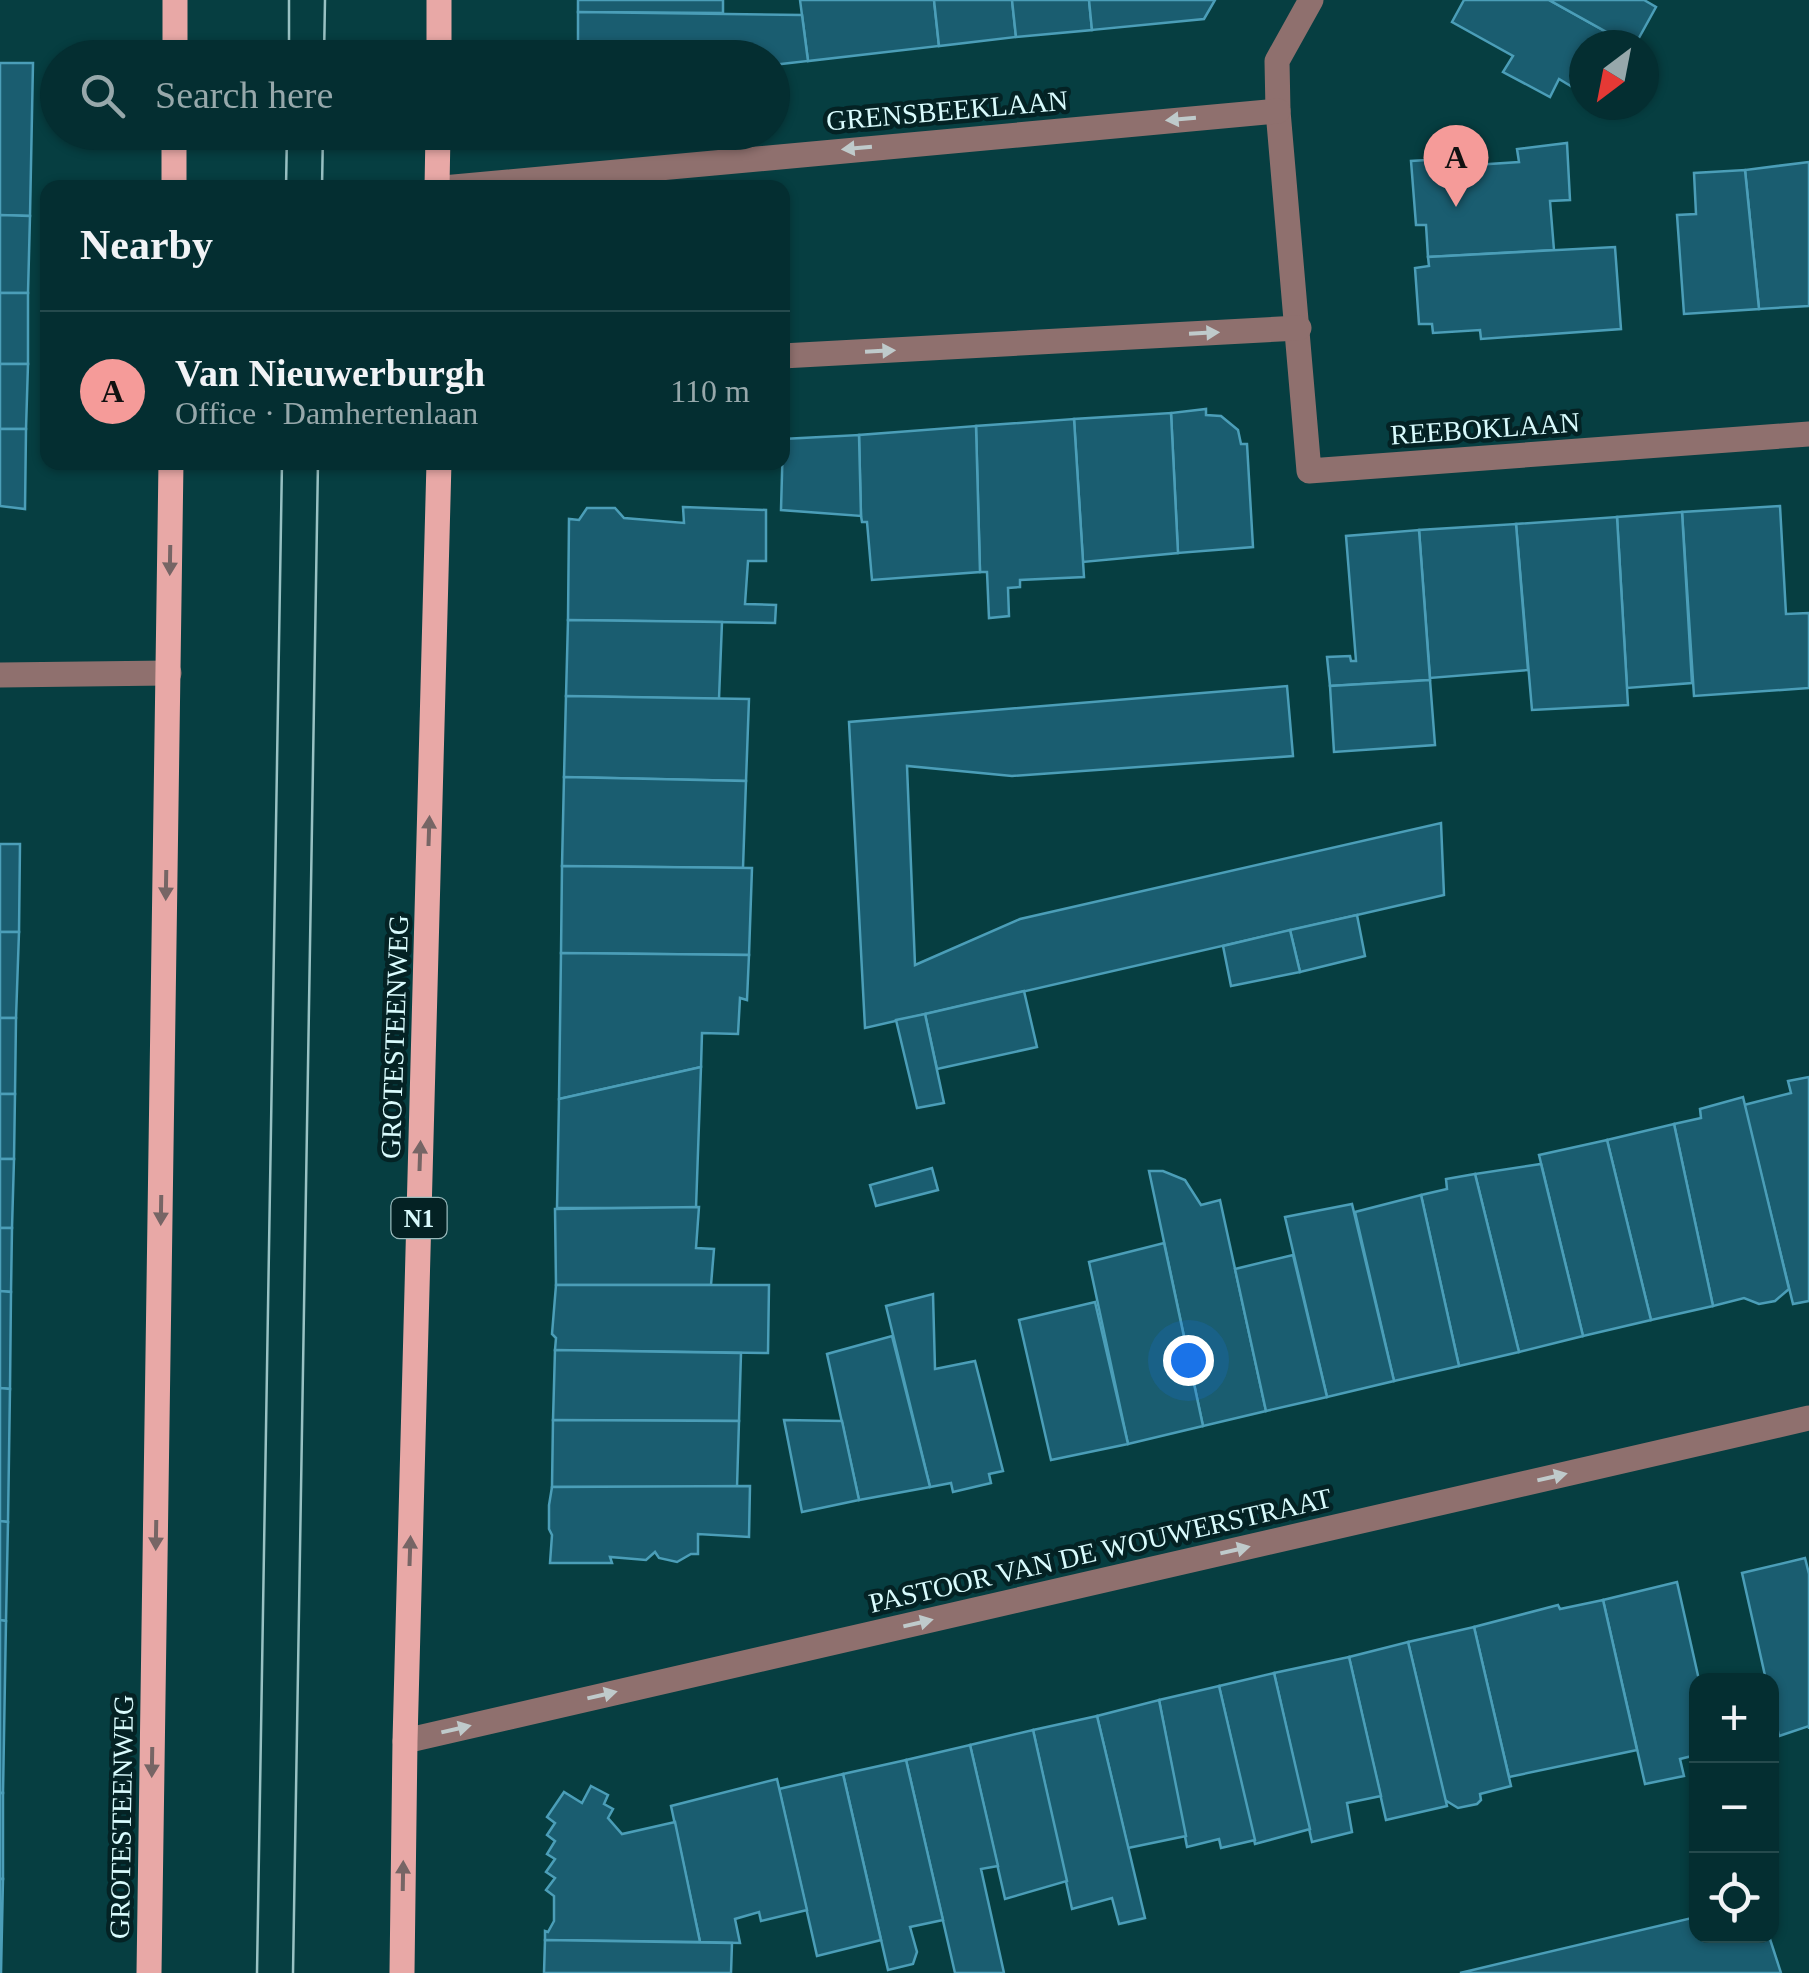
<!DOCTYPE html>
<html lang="en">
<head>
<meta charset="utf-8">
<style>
  :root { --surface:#042e31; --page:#0d3639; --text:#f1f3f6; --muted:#97a8ab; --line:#254a4d; --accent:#f59b99 }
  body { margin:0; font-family:Georgia,serif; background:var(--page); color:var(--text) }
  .controls { position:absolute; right:30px; bottom:30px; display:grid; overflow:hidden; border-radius:20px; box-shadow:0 2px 8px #0004 }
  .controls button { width:90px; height:90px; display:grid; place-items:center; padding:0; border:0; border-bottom:2px solid var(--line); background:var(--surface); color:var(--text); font:50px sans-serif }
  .compass { position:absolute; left:1569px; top:30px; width:90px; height:90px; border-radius:50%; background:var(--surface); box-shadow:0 2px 8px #0004; rotate:212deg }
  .you { position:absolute; left:1188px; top:1360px; width:35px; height:35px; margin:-25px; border:8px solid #fff; border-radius:50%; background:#1a73e8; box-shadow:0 0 0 15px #1a73e833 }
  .badge { display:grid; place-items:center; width:65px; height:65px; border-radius:50%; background:var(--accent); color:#111; font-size:32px; font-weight:700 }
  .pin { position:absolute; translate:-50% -82px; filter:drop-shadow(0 2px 5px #0008) }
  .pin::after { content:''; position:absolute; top:52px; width:35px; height:30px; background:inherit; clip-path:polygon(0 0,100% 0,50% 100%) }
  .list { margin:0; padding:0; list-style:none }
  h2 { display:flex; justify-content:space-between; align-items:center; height:130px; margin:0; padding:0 40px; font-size:42px }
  h2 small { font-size:32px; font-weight:400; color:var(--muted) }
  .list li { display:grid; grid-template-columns:65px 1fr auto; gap:30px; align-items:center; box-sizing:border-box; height:160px; padding:0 40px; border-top:2px solid var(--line) }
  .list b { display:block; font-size:38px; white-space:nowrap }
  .list p { margin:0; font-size:32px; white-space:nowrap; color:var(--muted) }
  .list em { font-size:32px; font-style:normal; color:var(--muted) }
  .icon { flex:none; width:55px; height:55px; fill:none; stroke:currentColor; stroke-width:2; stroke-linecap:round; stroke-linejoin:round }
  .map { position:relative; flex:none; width:1809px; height:1973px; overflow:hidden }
  .search { position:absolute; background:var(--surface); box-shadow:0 2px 8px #0004; left:40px; top:40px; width:750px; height:110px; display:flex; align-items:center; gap:25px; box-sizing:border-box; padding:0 35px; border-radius:55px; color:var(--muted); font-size:38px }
  .panel { position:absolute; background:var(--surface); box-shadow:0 2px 8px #0004; left:40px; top:180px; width:750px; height:290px; border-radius:20px }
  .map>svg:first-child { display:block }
  .building { fill:#1a5d70; stroke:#4b9eb8; stroke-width:2.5 }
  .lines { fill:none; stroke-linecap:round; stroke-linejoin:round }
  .street { stroke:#8f706e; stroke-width:25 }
  .primary { stroke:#e8a8a6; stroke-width:25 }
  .tram { stroke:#98c1c3; stroke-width:2.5 }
  .oneway { fill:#bfcacb }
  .oneway2 { fill:#766565 }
  .labels { text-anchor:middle; stroke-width:9; stroke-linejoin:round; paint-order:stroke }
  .shield { fill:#042224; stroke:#99babc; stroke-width:2.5 }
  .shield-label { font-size:25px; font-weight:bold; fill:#d9fbfd }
  .street-label { font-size:28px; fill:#d9fbfd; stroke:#042224 }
</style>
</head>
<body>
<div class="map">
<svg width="1809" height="1973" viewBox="0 0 1809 1973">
  <rect width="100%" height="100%" fill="#063e41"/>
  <g class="building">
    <path d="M578,0h145v13l-145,-1z"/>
    <path d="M800,0h134l5,46 -131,15z"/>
    <path d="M934,0h78l4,37 -77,9z"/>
    <path d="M1012,0h77l3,30 -76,7z"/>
    <path d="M1089,0h126l-11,19 -112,11z"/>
    <path d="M1464,0h85l75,42 -2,3h-38v49l-25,-15 -9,18 -47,-25 10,-16 -61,-34z"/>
    <path d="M1549,0h95l12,7 -21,38h-5z"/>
    <path d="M578,12l224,3 6,46 -36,4v-7h-194z"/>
    <path d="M0,63h33l-3,153 -30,-1z"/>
    <path d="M1567,143l3,57 -20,1 4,49 -126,7 -2,-32h-10l-5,-64 32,-2 1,8 75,-5 -2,-13z"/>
    <path d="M1809,162v144l-50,3 -14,-139z"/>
    <path d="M1745,170l14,139 -75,5 -7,-99 19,-1 -2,-41z"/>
    <path d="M0,215l30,1 -2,77h-28z"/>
    <path d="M1615,247l6,82 -140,10 -1,-9 -47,3 -1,-9h-13l-4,-56 14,-2 -1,-9z"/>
    <rect x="0" y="293" width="28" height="71"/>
    <path d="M0,364h28l-2,65h-26z"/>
    <path d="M1206,409v6l15,1 17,14 3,14h6l6,103 -75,6 -7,-140z"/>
    <path d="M1171,413l7,140 -95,9 -9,-143z"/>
    <path d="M1074,419l10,158 -64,3v7l-12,1 1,28 -20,2 -2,-46h-7l-4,-146z"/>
    <path d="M976,426l4,146 -108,8 -5,-58h-5l-1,-6 -2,-81z"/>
    <path d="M0,429h26l-1,80 -25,-3z"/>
    <path d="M859,435l2,81 -80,-6 2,-71z"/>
    <path d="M1780,506l6,108 23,-1v75l-115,8 -12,-184z"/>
    <path d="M683,507l83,3v51h-18l-3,43 31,1 -1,18 -207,-3 1,-101 10,1 8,-12h28l9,10 60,5z"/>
    <path d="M1682,512l10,171 -65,5 -10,-171z"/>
    <path d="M1617,517l11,188 -96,5 -16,-186z"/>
    <path d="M1516,524l12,146 -98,8 -11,-148z"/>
    <path d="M1419,530l11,150 -100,6 -3,-29 23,-1 1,5h5l-10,-125z"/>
    <path d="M568,620l154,2 -3,77 -153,-3z"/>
    <path d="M1430,680l5,65 -101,7 -4,-66z"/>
    <path d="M1287,686l6,70 -281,20 -105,-10 8,199 105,-46 421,-96 3,72 -579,133 -16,-306z"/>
    <path d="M566,696l183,3 -3,82 -182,-4z"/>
    <path d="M564,777l182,4 -3,87 -181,-2z"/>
    <path d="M0,844h20l-1,88h-19z"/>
    <path d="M562,866l190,2 -3,87 -188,-2z"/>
    <path d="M1357,915l8,41 -65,16 -10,-42z"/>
    <path d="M1290,930l10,42 -69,14 -8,-40z"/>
    <path d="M0,932h19l-3,86h-16z"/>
    <path d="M561,953l188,2 -2,45 -7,-2 -2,36 -36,-1 -1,34 -142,32z"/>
    <path d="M1024,991l13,56 -100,22 -12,-55z"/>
    <path d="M925,1014l19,89 -27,5 -21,-88z"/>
    <path d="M0,1018h16l-1,76h-15z"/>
    <path d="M701,1067l-5,141h-139l2,-109z"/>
    <path d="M1809,1077v224l-16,3 -49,-199 47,-12 -3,-12z"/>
    <path d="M0,1094h15l-1,65h-14z"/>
    <path d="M1743,1097l46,192 -14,12 -16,3 -15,-6 -31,8 -39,-182 27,-6 -1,-9z"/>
    <path d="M1674,1124l39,182 -62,14 -44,-180z"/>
    <path d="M1607,1140l44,180 -68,16 -44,-181z"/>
    <path d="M0,1159h14l-2,69h-12z"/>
    <path d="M1541,1164l42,172 -64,16 -44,-178z"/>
    <path d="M932,1168l6,22 -62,16 -6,-21z"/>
    <path d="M1149,1171h14l22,9 16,25 19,-5 46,211 -63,15z"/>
    <path d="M1475,1174l44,178 -60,14 -38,-171 26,-6 -1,-10z"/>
    <path d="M1421,1195l38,171 -65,15 -39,-169z"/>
    <path d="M1352,1204l42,177 -67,16 -42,-180z"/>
    <path d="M699,1207l-3,41 18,1 -3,36h-155l-1,-76z"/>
    <path d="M0,1228h12l-1,64 -11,-1z"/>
    <path d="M1164,1243l39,183 -75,18 -39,-182z"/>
    <path d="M1293,1255l34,142 -61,14 -31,-142z"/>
    <path d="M556,1285h213l-1,68 -213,-3 1,-12 -4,-4z"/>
    <path d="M0,1291l11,1 -1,97 -10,-1z"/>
    <path d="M933,1294l2,75 40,-8 28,110 -14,3 2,9 -38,9 -2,-9 -21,4 -44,-181z"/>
    <path d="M1095,1302l33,142 -77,16 -32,-140z"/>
    <path d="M892,1336l38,151 -71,13 -32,-146z"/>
    <path d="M555,1350l186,3 -2,68 -186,-1z"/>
    <path d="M0,1388l10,1 -2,133 -8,-1z"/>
    <path d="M553,1420l186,1 -2,66h-185z"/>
    <path d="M784,1420l58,1 17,79 -57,12z"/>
    <path d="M750,1486l-1,51 -51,-3v20h-7l-14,8 -18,-4 -4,-6 -9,8 -36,-3 2,6h-62l2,-28 -3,-6v-24l3,-18z"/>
    <path d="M0,1521l8,1 -2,99 -6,-1z"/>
    <path d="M1805,1558l4,16v155v-3l-30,10 -7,-33v-23h-6l-24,-107z"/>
    <path d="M1677,1582l22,98h-3v75l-16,4 4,17 -39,8 -42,-184z"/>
    <path d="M1603,1600l34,150 -128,27 -35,-150 84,-22 2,4z"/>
    <path d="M0,1620l6,1 -3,172h-3z"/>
    <path d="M1474,1627l37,159 -31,8 1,6 -4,4 -19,4 -13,-8 -37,-158z"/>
    <path d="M1408,1642l39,164 -61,14 -37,-163z"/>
    <path d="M1349,1657l32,139 -34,7 5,29 -40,10 -38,-169z"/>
    <path d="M1274,1673l36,156 -55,15 -36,-158z"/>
    <path d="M1219,1686l36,154 -34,8 -2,-9 -32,8 -28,-147z"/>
    <path d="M1159,1700l27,136 -58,12 -31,-132z"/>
    <path d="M1097,1716l48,202 -26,6 -7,-26 -40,11 -39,-179z"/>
    <path d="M1033,1730l34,151 -62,18 -35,-154z"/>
    <path d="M970,1745l28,121 -17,3 23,104h-49l-49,-213z"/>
    <path d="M906,1760l37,160 -33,7 7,25 -4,12 -25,6 -45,-196z"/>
    <path d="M843,1774l38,166 -64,16 -38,-167z"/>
    <path d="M777,1779l30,131 -46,11 -2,-9 -24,7 5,24 -40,-1 -29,-136z"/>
    <path d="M591,1786l17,9 -4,9 9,5 -5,9 14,16 53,-12 25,120 -155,-2v-9l3,1 6,-11v-25l-8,-6 9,-12 -9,-6 9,-13 -8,-5 8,-13 -8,-6 8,-12 -8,-6 17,-25 18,11z"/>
    <rect x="0" y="1793" width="3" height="86"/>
    <path d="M0,1879h3l-2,94h-1z"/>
    <path d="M1696,1917v19h73l12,37h-321z"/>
    <path d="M545,1940l187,3 -1,30h-187z"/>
  </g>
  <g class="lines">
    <g class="street">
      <path d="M1311,0l-34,61 1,50 31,360 500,-37"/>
      <path d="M443,188l835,-77"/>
      <path d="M782,356l517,-28"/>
      <path d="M0,675l169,-2"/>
      <path d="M405,1741l1404,-323"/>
    </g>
    <g class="primary">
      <path d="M175,58v-58"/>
      <path d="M439,58v-58"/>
      <path d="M174,188v-56"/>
      <path d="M437,188l1,-56"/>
      <path d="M149,1973l22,-1511"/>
      <path d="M402,1973l3,-232 34,-1279"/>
    </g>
    <g class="tram">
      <path d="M289,58v-58"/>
      <path d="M324,58l1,-58"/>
      <path d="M286,188l1,-56"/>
      <path d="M322,188l1,-56"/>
      <path d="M257,1973l25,-1511"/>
      <path d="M293,1973l25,-1511"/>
    </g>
  </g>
  <defs><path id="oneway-solid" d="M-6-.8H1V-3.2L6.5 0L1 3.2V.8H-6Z" transform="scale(2.5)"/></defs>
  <g class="oneway">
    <use href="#oneway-solid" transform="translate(1181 119) rotate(175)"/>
    <use href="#oneway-solid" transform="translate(857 148) rotate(175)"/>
    <use href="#oneway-solid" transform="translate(1204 333) rotate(-3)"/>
    <use href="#oneway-solid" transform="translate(880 351) rotate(-3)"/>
    <use href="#oneway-solid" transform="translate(1552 1477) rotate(-13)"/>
    <use href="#oneway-solid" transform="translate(1235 1550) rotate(-13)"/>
    <use href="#oneway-solid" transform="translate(918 1623) rotate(-13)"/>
    <use href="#oneway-solid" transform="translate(602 1695) rotate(-13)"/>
    <use href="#oneway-solid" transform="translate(456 1729) rotate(-13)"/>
  </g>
  <g class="oneway2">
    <use href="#oneway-solid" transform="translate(170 560) rotate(91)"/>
    <use href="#oneway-solid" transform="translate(429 831) rotate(-88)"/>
    <use href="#oneway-solid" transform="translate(166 885) rotate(91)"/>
    <use href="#oneway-solid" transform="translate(420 1156) rotate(-88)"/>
    <use href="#oneway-solid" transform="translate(161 1210) rotate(91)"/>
    <use href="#oneway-solid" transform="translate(156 1535) rotate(91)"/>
    <use href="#oneway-solid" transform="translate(410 1551) rotate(-88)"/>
    <use href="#oneway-solid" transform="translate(152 1762) rotate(91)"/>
    <use href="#oneway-solid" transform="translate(403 1876) rotate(-89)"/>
  </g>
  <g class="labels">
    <rect class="shield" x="391.5" y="1198" width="55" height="40" rx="8"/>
    <g class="shield-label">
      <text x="419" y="1227">N1</text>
    </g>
    <g class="street-label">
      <text transform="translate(947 110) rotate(-5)" y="10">GRENSBEEKLAAN</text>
      <text transform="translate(1485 428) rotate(-4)" y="10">REEBOKLAAN</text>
      <text transform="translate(394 1037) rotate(-88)" y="10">GROTESTEENWEG</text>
      <text transform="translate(1100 1550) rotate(-13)" y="10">PASTOOR VAN DE WOUWERSTRAAT</text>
      <text transform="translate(121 1817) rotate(-89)" y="10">GROTESTEENWEG</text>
    </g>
  </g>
</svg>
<div class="controls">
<button>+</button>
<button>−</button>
<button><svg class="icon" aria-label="locate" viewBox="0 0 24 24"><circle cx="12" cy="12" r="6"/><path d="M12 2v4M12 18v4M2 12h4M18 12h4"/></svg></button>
</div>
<svg class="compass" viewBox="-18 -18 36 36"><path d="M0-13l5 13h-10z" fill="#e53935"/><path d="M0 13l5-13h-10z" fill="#97a8ab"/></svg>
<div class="you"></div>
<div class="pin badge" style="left:1456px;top:207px">A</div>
<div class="search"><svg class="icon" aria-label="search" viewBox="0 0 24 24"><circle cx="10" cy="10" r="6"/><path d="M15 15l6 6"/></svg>Search here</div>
<section class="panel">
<h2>Nearby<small></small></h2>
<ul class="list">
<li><span class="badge">A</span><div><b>Van Nieuwerburgh</b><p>Office · Damhertenlaan</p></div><em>110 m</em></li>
</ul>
</section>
</div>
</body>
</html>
